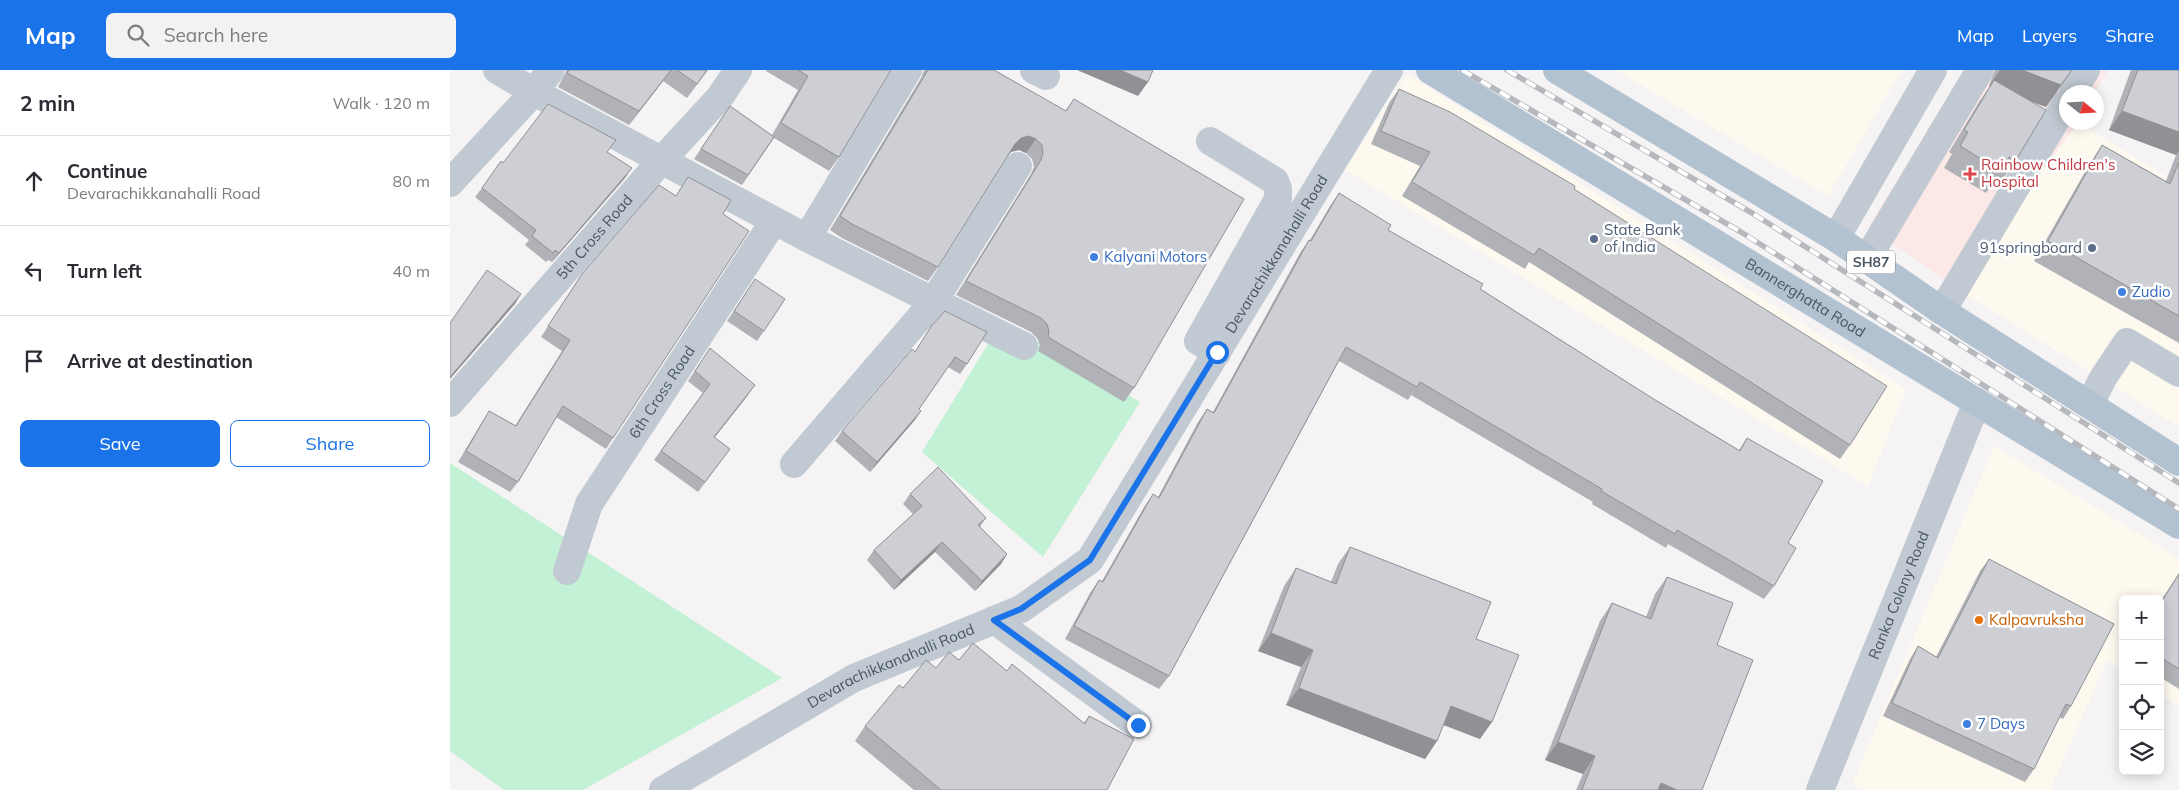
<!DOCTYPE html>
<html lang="en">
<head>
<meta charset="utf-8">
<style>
  :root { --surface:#fff; --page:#f2f2f3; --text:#2b2b33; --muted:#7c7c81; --line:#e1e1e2; --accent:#1a73e8 }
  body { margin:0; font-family:Mulish,sans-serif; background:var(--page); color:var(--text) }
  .controls { position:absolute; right:15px; bottom:15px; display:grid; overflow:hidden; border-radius:8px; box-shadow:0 2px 12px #0003 }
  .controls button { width:45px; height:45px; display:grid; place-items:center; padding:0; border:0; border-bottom:1px solid var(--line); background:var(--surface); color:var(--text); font:25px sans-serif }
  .compass { position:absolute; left:1609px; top:15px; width:45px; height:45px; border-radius:50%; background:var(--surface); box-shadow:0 2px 12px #0003; rotate:108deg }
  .stop { position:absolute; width:15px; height:15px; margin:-11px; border:4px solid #1a73e8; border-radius:50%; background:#fff }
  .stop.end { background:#1a73e8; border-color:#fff; box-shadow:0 1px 5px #0008 }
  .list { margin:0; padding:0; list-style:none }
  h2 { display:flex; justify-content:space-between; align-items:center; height:65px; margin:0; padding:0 20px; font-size:21px }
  h2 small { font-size:16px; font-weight:400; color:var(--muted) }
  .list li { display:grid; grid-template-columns:32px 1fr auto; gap:15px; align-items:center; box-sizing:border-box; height:90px; padding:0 20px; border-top:1px solid var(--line) }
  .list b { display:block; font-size:19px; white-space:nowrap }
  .list p { margin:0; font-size:16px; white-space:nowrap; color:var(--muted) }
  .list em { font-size:16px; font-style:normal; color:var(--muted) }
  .actions { display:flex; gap:10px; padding:15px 20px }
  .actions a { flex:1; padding:11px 0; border:1px solid var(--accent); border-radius:8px; text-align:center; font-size:18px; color:var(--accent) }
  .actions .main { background:var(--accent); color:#fff }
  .icon { flex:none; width:28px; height:28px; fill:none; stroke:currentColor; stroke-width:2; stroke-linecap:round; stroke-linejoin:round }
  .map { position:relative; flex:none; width:1729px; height:720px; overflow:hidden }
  header { display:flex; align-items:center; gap:30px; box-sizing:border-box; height:70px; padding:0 25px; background:var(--accent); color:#fff }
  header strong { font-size:24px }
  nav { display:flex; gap:28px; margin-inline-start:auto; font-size:18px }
  .search { width:350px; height:45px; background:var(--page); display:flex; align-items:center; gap:12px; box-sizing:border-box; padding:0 18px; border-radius:8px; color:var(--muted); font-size:19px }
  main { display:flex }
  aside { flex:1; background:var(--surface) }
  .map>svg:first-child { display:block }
  .commercial { fill:#fdf9ef }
  .medical { fill:#fce8e6 }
  .green { fill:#c3f1d5 }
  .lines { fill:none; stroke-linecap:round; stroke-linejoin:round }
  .minor { stroke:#c1cad2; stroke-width:28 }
  .major { stroke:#b3c2d1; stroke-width:28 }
  .rail-casing { stroke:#b5b8bd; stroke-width:5.5 }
  .rail { stroke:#fff; stroke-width:4; stroke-dasharray:11; stroke-linecap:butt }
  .wall { fill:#b0b2b7 }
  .shaded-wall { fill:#909195 }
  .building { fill:#cdcfd5; stroke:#909195 }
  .route { stroke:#1a73e8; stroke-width:6 }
  .health-dot { fill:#e0444e; stroke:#fff; stroke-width:2 }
  .service-dot { fill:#5c6f8a; stroke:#fff; stroke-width:2 }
  .shop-dot { fill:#3f7fe0; stroke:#fff; stroke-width:2 }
  .food-dot { fill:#e8710a; stroke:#fff; stroke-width:2 }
  .labels { text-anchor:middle; stroke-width:5; stroke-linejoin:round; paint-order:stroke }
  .shield { fill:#fff; stroke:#808990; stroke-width:1 }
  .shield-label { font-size:14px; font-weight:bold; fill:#4a5661 }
  .health-label { font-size:15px; fill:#be3a42; stroke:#fff; text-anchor:start }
  .service-label { font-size:15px; fill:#4e5e75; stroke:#fff; text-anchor:start }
  .street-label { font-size:15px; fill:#4a5661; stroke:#fff }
  .shop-label { font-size:15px; fill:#366cbe; stroke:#fff; text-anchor:start }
  .food-label { font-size:15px; fill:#c56008; stroke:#fff; text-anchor:start }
</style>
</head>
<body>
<header>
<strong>Map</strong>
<div class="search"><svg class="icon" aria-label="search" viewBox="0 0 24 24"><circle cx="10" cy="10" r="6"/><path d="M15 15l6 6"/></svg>Search here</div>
<nav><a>Map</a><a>Layers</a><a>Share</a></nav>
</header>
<main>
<aside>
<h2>2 min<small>Walk · 120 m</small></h2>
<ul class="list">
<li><svg class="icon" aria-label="ahead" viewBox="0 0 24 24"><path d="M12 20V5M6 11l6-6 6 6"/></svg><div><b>Continue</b><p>Devarachikkanahalli Road</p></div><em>80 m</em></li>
<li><svg class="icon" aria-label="left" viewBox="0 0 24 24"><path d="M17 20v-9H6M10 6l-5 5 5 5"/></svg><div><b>Turn left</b></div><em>40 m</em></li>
<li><svg class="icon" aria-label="arrive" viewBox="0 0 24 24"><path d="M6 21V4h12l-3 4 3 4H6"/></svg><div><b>Arrive at destination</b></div></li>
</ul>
<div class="actions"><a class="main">Save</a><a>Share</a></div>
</aside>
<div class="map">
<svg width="1729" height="720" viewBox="0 0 1729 720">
  <rect width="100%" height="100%" fill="#f5f3f3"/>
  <g class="commercial">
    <path d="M1166,0h286l-74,126z"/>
    <path d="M957,4l499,315 -38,97 -523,-316z"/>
    <path d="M1628,53l101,61v243l-225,-140z"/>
    <path d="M1544,376l185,112v149l-19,-12v-96h-37v71l-16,-10 -57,130h-184l-14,-5z"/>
  </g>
  <path class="medical" d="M1514,0h144l-13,22h-29v30l12,1 -124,164 -85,-61z"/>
  <g class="green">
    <path d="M552,251l138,81 -97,155 -121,-105z"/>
    <path d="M0,393l332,215 -199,112h-79l-54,-39z"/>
  </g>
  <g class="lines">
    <g class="minor">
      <path d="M47,0l37,22 273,146 217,108"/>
      <path d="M584,0l12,6"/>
      <path d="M1623,22l13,-22"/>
      <path d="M760,71l65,40 3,8v10l-80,142 19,12"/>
      <path d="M0,113l84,-91 17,-22"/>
      <path d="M357,168l101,-168"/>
      <path d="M1386,168l97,-168"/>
      <path d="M1417,189l113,-189"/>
      <path d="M1492,241l124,-208"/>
      <path id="s1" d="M0,333l211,-242 59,-64 18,-27"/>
      <path d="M1640,334l13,-26 24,-36 52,31"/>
      <path d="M344,394l140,-163 84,-135"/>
      <path id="s2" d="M117,501l22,-67 185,-283"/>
      <path d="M544,550l144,105"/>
      <path id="s3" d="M213,720l191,-112 167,-69 69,-49 299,-490"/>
      <path id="s4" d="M1370,720l157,-388"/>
    </g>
    <g class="major">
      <path id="s5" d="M980,0l749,455"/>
      <path d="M1107,0l279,168 106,73 237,151"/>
    </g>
    <g class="rail-casing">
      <g id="rail">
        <path d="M1012,0l279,162 438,277"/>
        <path d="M1057,0l245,143 427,270"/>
      </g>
    </g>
    <use href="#rail" class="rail"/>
  </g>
  <g class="wall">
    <path d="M116,0h142l-21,28 -24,-17 -34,44 -71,-38 8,-15z"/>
    <path d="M316,0h125l-52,87 -10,14 -55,-33 -32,47 -48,-26 36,-53 42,29 26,-45 -32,-19z"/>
    <path d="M474,0h70l71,41 9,-12 60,289 -10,14 -86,-51 2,-6 -3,-7 -6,-6 -75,-37 75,-121 3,-7 -2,-8 -6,-6 -7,-3 -8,2 -4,4 -69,111 -10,14 -86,-43 -12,-8 91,-152z"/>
    <path d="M1545,0h77l-26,37 -13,-5 -17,58 -16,23 -5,-3 -9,13 -42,-25 8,-14 -3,-2 30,-50 11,-16h-1z"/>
    <path d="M1681,0h48v273l-145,-82 55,-96 13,-20 64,36 10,-26 -67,-25z"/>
    <path d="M949,19l175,100 276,256 -10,14 -311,-197 -4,7 -123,-73 18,-30 -49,-22 18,-41z"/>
    <path d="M158,82l17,26 -73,84 -4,-2 -2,2 -21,-17 4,-5 -54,-43 7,-9 21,-25z"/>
    <path d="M889,123l49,37 264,168 87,52 8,-12 41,105 -14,43 -10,13 -96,-55 -2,4 -74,-44 1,-2 -182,-107 -3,5 -69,-39 -170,315 -10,13 -94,-50 25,-46 9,-13 3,1 42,-74 9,-13 5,3 40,-75 9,-13 6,3 87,-159 9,-13h1l20,-34z"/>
    <path d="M226,126l47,18 -110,224 -7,11 -50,-32 -38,65 -8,10 -52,-30 24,-40 7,-11 26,15 47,-75 -21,-14 41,-63z"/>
    <path d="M305,209l9,52 -7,10 -30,-20z"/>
    <path d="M482,255l35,39 -7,10 -12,-7 -29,42 2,2 -7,10 -44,51 -35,-31 7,-10 73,-79z"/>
    <path d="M260,278l38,47 -34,43 16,11 -32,43 -44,-32 49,-67 -15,-12z"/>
    <path d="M460,424l76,24 -6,9 27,27 -6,10 -26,27 -40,-39 -41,38 -27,-30 7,-10 39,-36 -10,-10z"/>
    <path d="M900,477l126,92 4,100 -37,-14 -6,16 -12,18 -139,-54 15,-38 -43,-16 26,-65 12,-18 35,14 7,-18z"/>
    <path d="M1539,489l82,147 -8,13 -4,-2 -25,52 -9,13 -142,-66 27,-57 8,-13 18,11 44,-86z"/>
    <path d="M1729,503v116l-19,-12v-75z"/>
    <path d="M1217,507l50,68 -15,145h-126l7,-16 -38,-14 55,-139 12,-18 34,14 9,-23z"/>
    <path d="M509,590l48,11 77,52 5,-7 18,74h-193l-59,-49 10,-15 38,-38 33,-20z"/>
  </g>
  <g class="shaded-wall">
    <path d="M221,0l-8,11 -34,44 10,-14z"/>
    <path d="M627,0h43l28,12 -10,14z"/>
    <path d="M1550,0h72l-26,37 -55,-21 3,-6 -4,6h-1z"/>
    <path d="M1672,41l57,21v19l-3,4 -67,-25z"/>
    <path d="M579,66l7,3 -10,14 -7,-3 -8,2 -6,6 10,-14 6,-6z"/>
    <path d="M182,98l-7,10 -73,84 7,-9z"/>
    <path d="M71,224l-6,10 -65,75v-2z"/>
    <path d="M305,315l-7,10 -41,52 7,-10z"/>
    <path d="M471,341l-7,10 -44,51 7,-10z"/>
    <path d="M492,472l-7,10 -41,38 7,-10z"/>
    <path d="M557,484l-6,10 -26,27 7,-10z"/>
    <path d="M821,563l42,17 -12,17 -43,-16z"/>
    <path d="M849,618l138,53 -12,18 -139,-54z"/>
    <path d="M1001,636l41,16 -12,17 -41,-16z"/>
    <path d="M1108,672l37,14 -12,18 -38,-14z"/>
    <path d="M1211,713l16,7h-21z"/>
  </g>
  <g class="building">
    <path d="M119,0h102l-32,41 -72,-38z"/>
    <path d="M227,0h30l-10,14z"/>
    <path d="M348,0h93l-52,87 -58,-34 27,-47z"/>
    <path d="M478,0h66l72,41 8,-12 170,100 -110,189 -86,-51 1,-6 -2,-7 -6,-6 -75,-37 75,-121 2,-7 -1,-8 -6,-6 -7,-3 -8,2 -6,6 -77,123 -86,-43 -12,-8z"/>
    <path d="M670,0h33l-5,12z"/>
    <path d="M1572,0h50l-11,15z"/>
    <path d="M1688,0h41v62l-57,-21z"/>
    <path d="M1544,10l52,30 -30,50 -7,-3 -8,14 -41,-25 8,-14 -4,-2z"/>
    <path d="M949,19l51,23 125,74 -1,3 313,197 -37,59 -311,-197 -5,7 -122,-73 18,-30 -49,-21z"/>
    <path d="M98,34l68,36 -9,12 25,16 -73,85 -4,-3 -2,3 -21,-17 4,-6 -54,-42 19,-27 2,2z"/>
    <path d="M280,36l44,31 -26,38 -47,-26z"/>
    <path d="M1652,75l68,39 9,-22v154l-131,-75z"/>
    <path d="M238,107l43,23 -8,14 26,17 -136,207 -50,-32 -45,76 -52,-31 23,-40 27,15 54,-86 -22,-14 34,-52 77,-89 17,11z"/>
    <path d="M889,123l52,32 -3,5 95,54 -3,5 172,109 88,53 7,-13 76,43 -35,62 8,5 -22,38 -97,-56 -2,4 -74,-43 1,-2 -182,-107 -3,5 -71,-40 -177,329 -95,-50 25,-46 4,2 50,-88 6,4 48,-89 7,4 95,-173 2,1z"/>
    <path d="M37,200l34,24 -71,83v-54z"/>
    <path d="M305,209l30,20 -21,32 -30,-20z"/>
    <path d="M495,241l42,21 -20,32 -12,-7 -36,52 2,2 -44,51 -35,-31 70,-82 3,3 17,-27z"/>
    <path d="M260,278l45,37 -41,52 16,12 -25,33 -44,-31 49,-67 -15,-13z"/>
    <path d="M488,397l48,51 -8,7 29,29 -25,27 -40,-39 -41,38 -27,-30 48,-44 -12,-12z"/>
    <path d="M900,477l141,55 -15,37 43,16 -27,67 -41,-16 -14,35 -138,-53 14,-38 -42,-17 25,-65 40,16z"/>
    <path d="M1539,489l125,65 -43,82 -5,-2 -32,65 -142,-66 26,-57 20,12z"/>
    <path d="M1729,504v95l-19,-12v-53z"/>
    <path d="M1217,507l66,26 -16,42 36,15 -51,130h-25l-16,-7 -3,7h-76l13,-34 -37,-14 54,-139 39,16z"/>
    <path d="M523,573l34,28 5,-7 73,60 4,-8 45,23 -27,51h-166l-76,-64 34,-41 4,3 23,-28 10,8 13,-16 10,8z"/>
  </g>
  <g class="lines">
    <path class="route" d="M688,655l-144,-105 27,-11 69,-49 127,-208"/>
  </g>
  <path class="health-dot" d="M1517.5 96.5h5v5h5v5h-5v5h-5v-5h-5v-5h5z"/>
  <g class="service-dot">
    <circle cx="1144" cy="169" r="5"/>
    <circle cx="1642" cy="178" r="5"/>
  </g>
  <g class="shop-dot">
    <circle cx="644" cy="187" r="5"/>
    <circle cx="1672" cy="222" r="5"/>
    <circle cx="1517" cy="654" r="5"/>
  </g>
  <circle class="food-dot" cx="1529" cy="550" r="5"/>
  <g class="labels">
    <rect class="shield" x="1397" y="180.5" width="48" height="23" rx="4"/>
    <g class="shield-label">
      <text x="1421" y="197">SH87</text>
    </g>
    <g class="health-label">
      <text x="1531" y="100">Rainbow Children's<tspan x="1531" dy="17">Hospital</tspan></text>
    </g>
    <g class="service-label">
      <text x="1154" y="165">State Bank<tspan x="1154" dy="17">of India</tspan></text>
      <text x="1632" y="183" text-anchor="end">91springboard</text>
    </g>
    <g class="street-label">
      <text dy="5" stroke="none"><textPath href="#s1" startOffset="220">5th Cross Road</textPath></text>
      <text dy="5" stroke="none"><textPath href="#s3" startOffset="845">Devarachikkanahalli Road</textPath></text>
      <text dy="5" stroke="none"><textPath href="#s5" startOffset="439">Bannerghatta Road</textPath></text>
      <text dy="5" stroke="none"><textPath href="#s2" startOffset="204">6th Cross Road</textPath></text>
      <text dy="5" stroke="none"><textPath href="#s4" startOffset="210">Ranka Colony Road</textPath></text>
      <text dy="5" stroke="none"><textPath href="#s3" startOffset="260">Devarachikkanahalli Road</textPath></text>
    </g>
    <g class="shop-label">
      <text x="654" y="192">Kalyani Motors</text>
      <text x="1682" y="227">Zudio</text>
      <text x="1527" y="659">7 Days</text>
    </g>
    <g class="food-label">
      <text x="1539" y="555">Kalpavruksha</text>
    </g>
  </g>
</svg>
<div class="controls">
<button>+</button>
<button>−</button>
<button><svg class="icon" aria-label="locate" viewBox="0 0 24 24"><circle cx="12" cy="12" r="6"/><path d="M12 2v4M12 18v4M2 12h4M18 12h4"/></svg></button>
<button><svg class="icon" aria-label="layers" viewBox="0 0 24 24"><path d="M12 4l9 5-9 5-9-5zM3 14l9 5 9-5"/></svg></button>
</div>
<svg class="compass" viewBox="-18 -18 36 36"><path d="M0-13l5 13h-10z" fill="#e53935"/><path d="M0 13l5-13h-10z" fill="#7c7c81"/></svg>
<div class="stop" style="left:767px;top:282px"></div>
<div class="stop end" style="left:688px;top:655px"></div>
</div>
</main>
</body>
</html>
